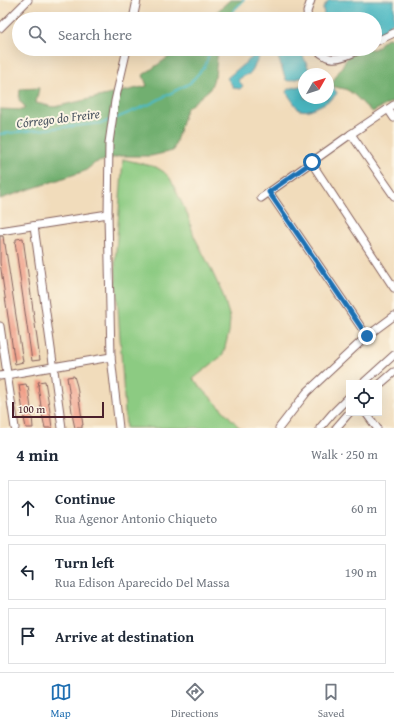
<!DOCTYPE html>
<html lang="en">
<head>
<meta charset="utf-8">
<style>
  :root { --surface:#fff; --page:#f6f6f7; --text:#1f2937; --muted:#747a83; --line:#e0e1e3; --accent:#1f6fb2 }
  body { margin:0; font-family:"Gentium Book Plus",serif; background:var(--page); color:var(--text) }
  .controls { position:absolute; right:12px; bottom:12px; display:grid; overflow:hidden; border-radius:0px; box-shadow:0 4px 16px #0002 }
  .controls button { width:36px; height:36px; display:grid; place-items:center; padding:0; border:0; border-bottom:1px solid var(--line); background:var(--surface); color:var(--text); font:20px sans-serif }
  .compass { position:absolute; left:298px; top:68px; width:36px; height:36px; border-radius:50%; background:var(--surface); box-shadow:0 4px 16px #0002; rotate:51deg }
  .scale { position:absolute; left:12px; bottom:10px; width:92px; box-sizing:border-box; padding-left:4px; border:2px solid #4a1f2b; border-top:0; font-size:11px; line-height:14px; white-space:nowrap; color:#4a1f2b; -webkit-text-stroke:3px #fcf5e5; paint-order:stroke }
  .stop { position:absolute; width:12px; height:12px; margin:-9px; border:3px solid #1f6fb2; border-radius:50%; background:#fff }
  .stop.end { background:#1f6fb2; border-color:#fff; box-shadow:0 1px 4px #0008 }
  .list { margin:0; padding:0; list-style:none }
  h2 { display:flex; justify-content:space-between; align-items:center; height:52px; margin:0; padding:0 16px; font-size:17px }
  h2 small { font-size:13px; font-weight:400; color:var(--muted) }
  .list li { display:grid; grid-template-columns:26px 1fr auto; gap:12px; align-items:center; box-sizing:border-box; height:56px; margin:0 8px 8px; padding:0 8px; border:1px solid var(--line); border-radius:0px }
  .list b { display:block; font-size:15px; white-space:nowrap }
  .list p { margin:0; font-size:13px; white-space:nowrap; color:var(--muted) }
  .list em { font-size:13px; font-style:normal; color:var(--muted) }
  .icon { flex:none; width:22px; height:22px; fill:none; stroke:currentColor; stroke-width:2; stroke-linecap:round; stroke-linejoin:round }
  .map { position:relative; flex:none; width:394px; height:428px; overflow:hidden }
  .search { position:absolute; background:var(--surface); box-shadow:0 4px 16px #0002; left:12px; right:12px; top:12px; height:44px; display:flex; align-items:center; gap:10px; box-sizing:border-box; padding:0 14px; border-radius:22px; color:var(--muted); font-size:15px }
  .sheet { height:244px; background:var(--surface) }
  nav { display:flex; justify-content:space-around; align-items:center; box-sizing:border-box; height:56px; border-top:1px solid var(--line); background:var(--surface); font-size:11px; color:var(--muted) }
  nav a { display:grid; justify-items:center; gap:2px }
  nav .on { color:var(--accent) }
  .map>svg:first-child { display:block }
  .green { fill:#8ccb82; stroke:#6b7556 }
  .forest { fill:#71af70; stroke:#5e674e }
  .water { fill:#4cbac4; stroke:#4b6c78 }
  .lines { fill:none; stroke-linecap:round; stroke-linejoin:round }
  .stream { stroke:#4cbac4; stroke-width:2 }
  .building { fill:#f09e87 }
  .street-casing { stroke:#84615d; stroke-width:9 }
  .street { stroke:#fff; stroke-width:7 }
  .route { stroke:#1f6fb2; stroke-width:5 }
  .labels { text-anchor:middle; stroke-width:4; stroke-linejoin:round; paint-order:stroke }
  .water-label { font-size:13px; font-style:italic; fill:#4b5561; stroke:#fcf5e5 }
</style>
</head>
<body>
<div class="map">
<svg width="394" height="428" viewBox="0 0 394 428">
  <rect width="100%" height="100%" fill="#fcf5e5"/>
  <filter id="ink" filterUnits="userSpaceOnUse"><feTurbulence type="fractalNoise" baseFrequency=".025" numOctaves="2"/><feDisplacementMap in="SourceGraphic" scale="8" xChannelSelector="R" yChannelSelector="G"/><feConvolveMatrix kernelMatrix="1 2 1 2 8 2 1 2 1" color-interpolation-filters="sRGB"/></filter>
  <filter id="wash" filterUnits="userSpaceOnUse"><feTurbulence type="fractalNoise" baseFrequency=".012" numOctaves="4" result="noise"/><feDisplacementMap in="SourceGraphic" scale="16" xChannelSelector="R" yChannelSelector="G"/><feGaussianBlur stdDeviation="0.9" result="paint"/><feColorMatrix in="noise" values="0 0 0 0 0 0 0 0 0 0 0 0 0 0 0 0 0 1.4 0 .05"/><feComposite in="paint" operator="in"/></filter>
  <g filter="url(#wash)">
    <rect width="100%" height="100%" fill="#f1dcbb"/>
    <path class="green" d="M123,159l33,8 8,5 6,6 18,38 6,20 15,29 14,30 7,23 -1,14 -6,23 -30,24 47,49h-114l-11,-165z"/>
    <g class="forest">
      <path d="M230,0h14l-9,9 -7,10h-22l6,-3z"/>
      <path d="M388,38l6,1v62l-22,11c-8,-6 -17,-19 -27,-23 -4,-1 -8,-1 -12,-3v-5l19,-31 5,-1h18v-1l4,-1 3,-6z"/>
      <path d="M177,49h41l-3,27 -5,13 -24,20 -13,42 -22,5h-31l-25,7 -10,8 -85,28v-90l23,1 2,-3 -6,-7 1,-11 19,-1 -3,15 18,4 93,-21 -4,-11 30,-21z"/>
    </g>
    <g class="water">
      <path d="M329,0h65v23l-1,-1 -18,18v-21h-53l2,-4 -1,-7z"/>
      <path d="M262,49h1l-12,24 -9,4 -4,3 5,6 -3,3 -6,-1 -7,-10z"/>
      <path d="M275,49h25l11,25h-7v3l-15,4 -3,-1z"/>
      <path d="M328,80l9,13c-4,7 -21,15 -28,17 -3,1 -7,0 -10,0l-13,-18 2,-3 16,-4v13h24z"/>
    </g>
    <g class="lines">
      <g class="stream">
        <path d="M228,19l7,-10 9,-9"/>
        <path d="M114,119l36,-15 40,-21 15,-17 6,-17"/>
        <path d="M0,134l103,-11 7,-3"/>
      </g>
    </g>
    <g id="blocks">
      <g class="building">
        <path d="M0,236h3l1,8h1l18,118 -8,2 -15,-101z"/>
        <path d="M23,238l17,122 -8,1 -17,-119h1v-3z"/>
        <path d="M74,376l3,10 6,39h-1v3h-7l-2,-9 -6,-42z"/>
        <path d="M45,381l4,24 3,23h-7l-3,-14 -4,-29h1l-1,-3z"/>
        <path d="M26,384l1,3 1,-1 4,30 1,12h-7l-2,-10 -5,-33z"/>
      </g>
    </g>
  </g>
  <g filter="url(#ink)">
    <use href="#blocks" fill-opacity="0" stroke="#84615d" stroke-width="1"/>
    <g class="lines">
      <g class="street-casing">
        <g id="street">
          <path d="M133,19l4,-19"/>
          <path d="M308,19l-1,-7 4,-12"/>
          <path d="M0,28l28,-28"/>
          <path d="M375,42l19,-9"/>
          <path d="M316,49c3,3 7,6 11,8 10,4 25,-3 34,-8"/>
          <path d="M388,109l6,9"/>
          <path d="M351,134l43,62"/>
          <path d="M311,162l83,126"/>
          <path d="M269,192l98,144"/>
          <path d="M261,198l90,-64 43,-29"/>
          <path d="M34,226l28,202"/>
          <path d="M0,231l108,-17"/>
          <path d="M0,326l15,102"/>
          <path d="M0,376l111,-19"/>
          <path d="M363,383l31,-28"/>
          <path d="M379,385l15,-13"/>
          <path d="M366,413l11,15"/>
          <path d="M119,428l-8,-71 -3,-143 1,-71 6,-42 12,-52"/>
          <path d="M279,428l28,-36 60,-56 27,-20"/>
          <path d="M320,428l12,-14 17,-17"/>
          <path d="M336,428l13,-15"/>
        </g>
      </g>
      <use href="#street" class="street"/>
    </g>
  </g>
  <g class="lines" filter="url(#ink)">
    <path class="route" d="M312,162l-43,30 98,144"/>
  </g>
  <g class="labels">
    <g class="water-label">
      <text transform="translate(58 118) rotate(-7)" y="5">Córrego do Freire</text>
    </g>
  </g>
</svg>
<div class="controls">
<button><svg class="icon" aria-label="locate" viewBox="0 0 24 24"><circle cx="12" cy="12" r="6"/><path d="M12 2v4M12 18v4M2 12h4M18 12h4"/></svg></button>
</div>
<svg class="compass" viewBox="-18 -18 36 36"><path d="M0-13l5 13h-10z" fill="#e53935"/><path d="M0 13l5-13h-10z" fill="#747a83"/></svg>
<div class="scale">100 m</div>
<div class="stop" style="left:312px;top:162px"></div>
<div class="stop end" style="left:367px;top:336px"></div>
<div class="search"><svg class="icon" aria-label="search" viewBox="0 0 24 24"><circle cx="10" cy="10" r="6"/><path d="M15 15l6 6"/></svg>Search here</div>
</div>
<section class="sheet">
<h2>4 min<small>Walk · 250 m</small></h2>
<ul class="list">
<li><svg class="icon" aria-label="ahead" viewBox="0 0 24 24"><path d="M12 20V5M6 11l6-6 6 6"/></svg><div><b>Continue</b><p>Rua Agenor Antonio Chiqueto</p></div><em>60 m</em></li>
<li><svg class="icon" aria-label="left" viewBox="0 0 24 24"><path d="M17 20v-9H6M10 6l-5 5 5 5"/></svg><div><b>Turn left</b><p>Rua Edison Aparecido Del Massa</p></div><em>190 m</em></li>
<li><svg class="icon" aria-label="arrive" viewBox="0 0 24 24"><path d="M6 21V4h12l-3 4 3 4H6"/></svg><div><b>Arrive at destination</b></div></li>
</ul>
</section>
<nav>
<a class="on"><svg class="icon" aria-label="map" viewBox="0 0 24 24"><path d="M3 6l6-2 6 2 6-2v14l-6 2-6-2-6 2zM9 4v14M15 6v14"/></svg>Map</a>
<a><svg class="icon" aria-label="directions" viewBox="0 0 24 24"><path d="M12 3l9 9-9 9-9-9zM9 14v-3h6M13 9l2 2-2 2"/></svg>Directions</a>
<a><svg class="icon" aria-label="saved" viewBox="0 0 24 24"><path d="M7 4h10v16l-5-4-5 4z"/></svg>Saved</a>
</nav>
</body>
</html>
